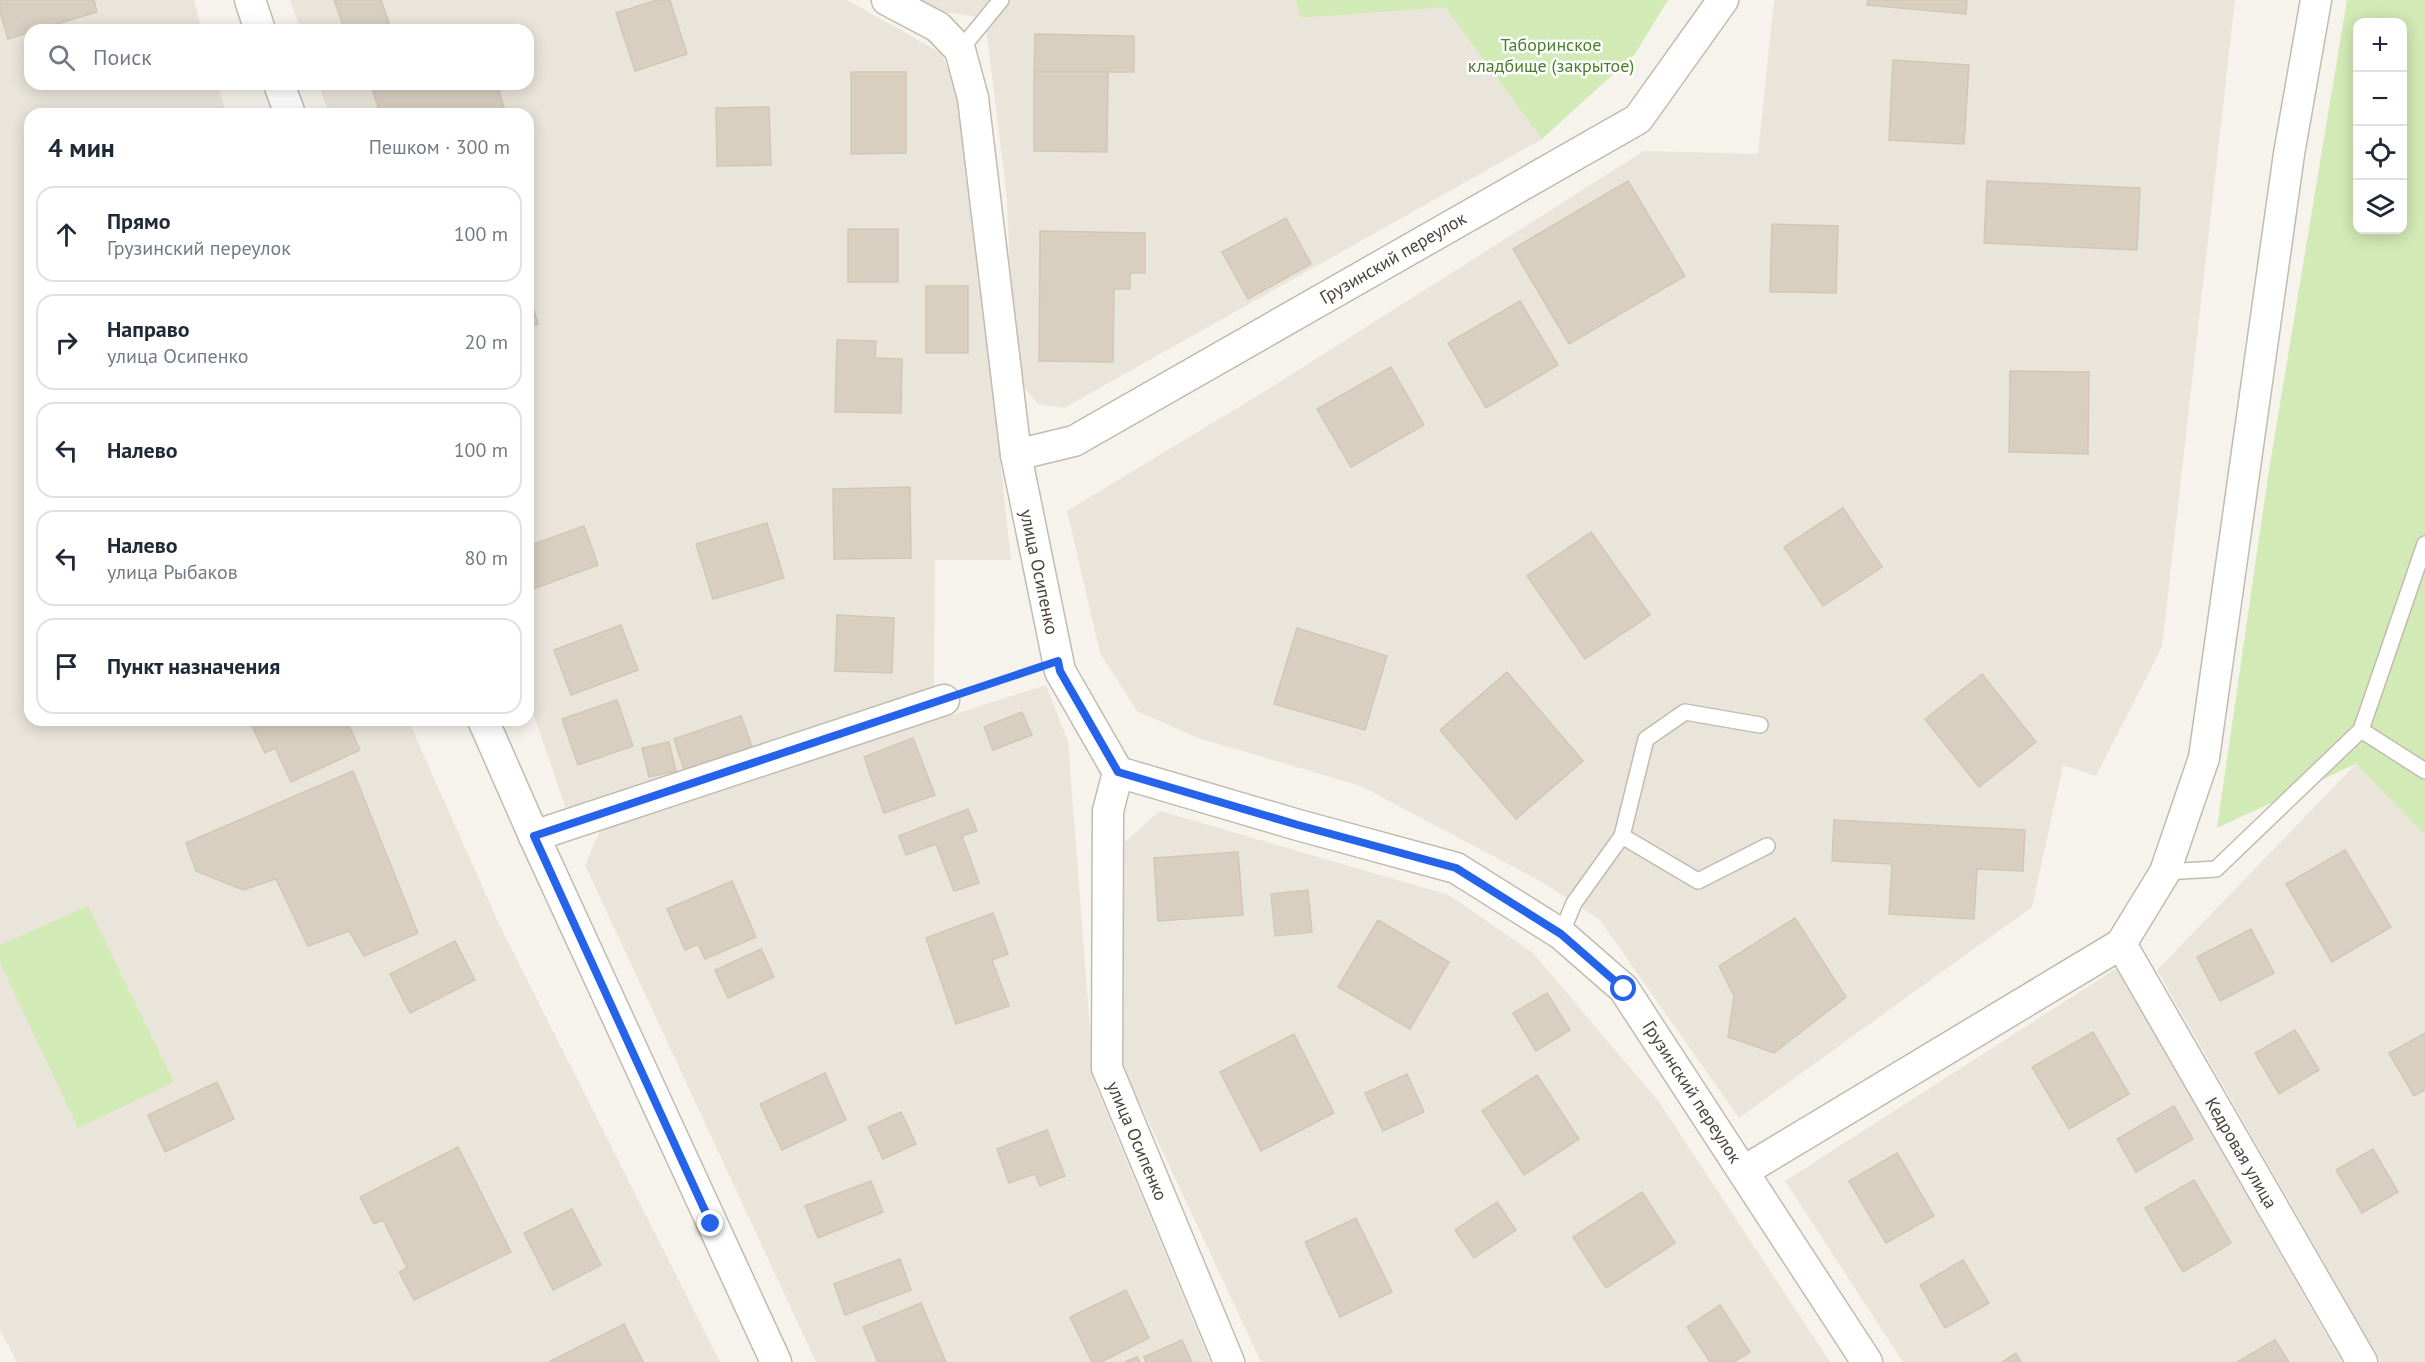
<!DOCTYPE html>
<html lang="ru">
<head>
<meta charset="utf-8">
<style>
  :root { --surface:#fff; --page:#f2f2f3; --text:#1f2937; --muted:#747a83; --line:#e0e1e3 }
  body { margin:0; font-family:"PT Sans",sans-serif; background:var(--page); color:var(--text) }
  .controls { position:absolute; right:18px; top:18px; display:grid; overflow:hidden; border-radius:12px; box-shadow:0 3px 15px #0003 }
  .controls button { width:54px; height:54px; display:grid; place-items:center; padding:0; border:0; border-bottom:2px solid var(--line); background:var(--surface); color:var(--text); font:30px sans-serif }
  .stop { position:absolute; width:18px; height:18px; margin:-14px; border:4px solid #2563eb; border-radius:50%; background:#fff }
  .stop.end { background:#2563eb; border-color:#fff; box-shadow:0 2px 6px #0008 }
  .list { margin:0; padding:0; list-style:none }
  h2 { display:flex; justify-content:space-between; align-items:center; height:78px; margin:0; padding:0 24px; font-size:26px }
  h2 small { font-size:20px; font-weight:400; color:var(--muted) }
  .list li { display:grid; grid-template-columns:39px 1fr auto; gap:18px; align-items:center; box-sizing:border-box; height:96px; margin:0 12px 12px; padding:0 12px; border:2px solid var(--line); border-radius:18px }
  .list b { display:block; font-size:22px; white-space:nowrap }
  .list p { margin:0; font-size:20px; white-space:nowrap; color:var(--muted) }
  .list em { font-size:20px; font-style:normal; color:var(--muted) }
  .icon { flex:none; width:33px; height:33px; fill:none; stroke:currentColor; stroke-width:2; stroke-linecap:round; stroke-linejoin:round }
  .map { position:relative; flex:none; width:2425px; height:1362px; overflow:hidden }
  .search { position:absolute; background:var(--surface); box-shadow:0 3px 15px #0003; left:24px; top:24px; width:510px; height:66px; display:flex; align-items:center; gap:15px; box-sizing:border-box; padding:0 21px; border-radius:18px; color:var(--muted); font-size:22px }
  .panel { position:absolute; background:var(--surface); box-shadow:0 3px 15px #0003; left:24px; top:108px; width:510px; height:618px; border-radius:18px }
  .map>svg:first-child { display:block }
  .residential { fill:#eae5da }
  .green { fill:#d2eab5; fill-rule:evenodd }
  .building { fill:#d8cfc1; stroke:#d3c7b4; stroke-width:1.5 }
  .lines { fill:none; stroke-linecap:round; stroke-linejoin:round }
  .service-casing { stroke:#c2bbae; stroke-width:18 }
  .minor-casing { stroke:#c2bbae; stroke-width:33 }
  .path { stroke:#c4b79f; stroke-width:4; stroke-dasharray:3 3; stroke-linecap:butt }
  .service { stroke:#fff; stroke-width:15 }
  .minor { stroke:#fff; stroke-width:30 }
  .route { stroke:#2563eb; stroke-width:8 }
  .labels { text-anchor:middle; stroke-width:5; stroke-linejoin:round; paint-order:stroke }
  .park-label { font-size:18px; fill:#4a7f2a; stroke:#fff }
  .street-label { font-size:18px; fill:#4b4439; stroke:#fff }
</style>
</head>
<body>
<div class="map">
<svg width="2425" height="1362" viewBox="0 0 2425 1362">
  <rect width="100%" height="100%" fill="#f6f3ec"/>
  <g class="residential">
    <path d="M0,0h194l8,30h-172v54h188l8,30h-196v606h378l91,204 221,438h-703l-17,-32z"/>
    <path d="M290,0h557l94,53 20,47 50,460h-76l-1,132 -366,123 -40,-117v-584h-199l-10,-30h209v-54h-227z"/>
    <path d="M913,0h76l-10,17 -50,-7z"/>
    <path d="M1009,0h286l6,18 144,-12 97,133 -478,269 -26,-4 -24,-28 -7,-177 -21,-172z"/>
    <path d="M1774,0h461l-73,647 -66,129 -33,-11 -31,142 -293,211 -139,-198 -58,-38 -181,-96 -163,-48 -61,-27 -37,-58 -33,-142 195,-118 382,-242 114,3z"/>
    <path d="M1046,685l22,57 26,340 116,280h-394l-231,-497 17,-38z"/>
    <path d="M2356,764l69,71v527h-44l-224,-392z"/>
    <path d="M1160,811l289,84 84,58 126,149 171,260h-569l-144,-308 1,-206z"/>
    <path d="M2117,968l225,394h-439l-118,-181z"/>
  </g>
  <g class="green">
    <path d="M1295,0h373l-33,54 -93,85 -97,-132 -144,11z"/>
    <path d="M2347,0h78v835l-69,-71 -139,64 51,-352zM2358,22h44v208h-44z"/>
    <path d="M88,906l86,176 -96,46 -78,-165v-18z"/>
  </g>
  <g class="building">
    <path d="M0,0h94l3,12 -60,18h-7v2l-22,7 -8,-27z"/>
    <path d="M334,0h47l10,28 -5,2h-41z"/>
    <path d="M657,0h13l17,54 -52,17 -19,-58z"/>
    <path d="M1868,0h99l-1,14 -99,-9z"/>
    <path d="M1035,34l99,2v36h-100z"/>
    <path d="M1893,60l76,5 -5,79 -75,-4z"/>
    <path d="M851,72h55v81l-55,1z"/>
    <path d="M1034,72h74l-1,80 -73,-1z"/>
    <path d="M371,84h126l9,30h-126z"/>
    <path d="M769,107l2,58 -54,1 -1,-58z"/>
    <path d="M1628,181l57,95 -116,68 -56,-95z"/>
    <path d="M1987,181l153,7 -3,62 -153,-7z"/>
    <path d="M1286,218l25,46 -63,35 -26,-47z"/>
    <path d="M1772,224l66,2 -2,67 -66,-1z"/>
    <rect x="848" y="229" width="50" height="53"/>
    <path d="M1040,231l105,2v40h-15v16h-16l-1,73 -74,-1z"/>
    <rect x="926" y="286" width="42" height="67"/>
    <path d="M528,290l10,34 -10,3z"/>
    <path d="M1520,301l38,64 -72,43 -38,-65z"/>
    <path d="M837,340l39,1 -1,17 27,1 -1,54 -66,-1z"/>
    <path d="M1391,367l33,58 -73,42 -34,-58z"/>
    <path d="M2010,371l79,1 -1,82 -79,-2z"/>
    <path d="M910,487l1,71 -77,1 -1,-70z"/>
    <path d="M1843,508l39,59 -59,39 -39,-59z"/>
    <path d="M767,523l17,55 -71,21 -17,-55z"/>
    <path d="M584,526l14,39 -65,24 -5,-14v-29z"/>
    <path d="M1591,532l59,83 -65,44 -58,-83z"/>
    <path d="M837,615l57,3 -2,55 -57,-2z"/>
    <path d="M621,625l17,45 -67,25 -17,-45z"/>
    <path d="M1297,628l90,28 -22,74 -91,-26z"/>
    <path d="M1507,672l76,89 -67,58 -76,-89z"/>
    <path d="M1982,674l54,68 -57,45 -54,-68z"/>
    <path d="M617,700l16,46 -55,19 -16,-46z"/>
    <path d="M1022,712l10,23 -39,15 -9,-23z"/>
    <path d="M741,716l12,33 -68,24 -11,-34z"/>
    <path d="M249,720h75l1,3 7,-3h14l14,30 -69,32 -16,-34 -10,5z"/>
    <path d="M913,738l22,57 -51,18 -20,-56z"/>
    <path d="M669,742l7,29 -27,6 -7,-29z"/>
    <path d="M353,771l65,162 -54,23 -15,-25 -41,15 -32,-67 -33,11 -47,-19 -10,-28z"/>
    <path d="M968,809l9,22 -15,5 17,47 -25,8 -18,-47 -30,11 -7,-19z"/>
    <path d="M1834,820l191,10 -2,41 -46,-2 -3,50 -85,-5 3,-50 -60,-3z"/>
    <path d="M2345,850l46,77 -59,35 -46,-78z"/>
    <path d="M1238,852l5,63 -85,6 -4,-63z"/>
    <path d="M732,881l24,56 -51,22 -7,-15 -13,6 -18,-41z"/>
    <path d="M1308,890l4,42 -37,4 -4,-42z"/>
    <path d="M993,913l15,41 -16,6 17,46 -53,18 -30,-86z"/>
    <path d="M1795,918l51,79 -72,56 -46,-16 6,-41 -15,-30z"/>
    <path d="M1378,920l71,42 -39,67 -72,-42z"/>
    <path d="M2251,929l23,44 -54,28 -23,-44z"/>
    <path d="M455,941l20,39 -65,33 -20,-39z"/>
    <path d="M761,949l13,28 -46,21 -13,-28z"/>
    <path d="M1547,993l23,37 -34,21 -23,-38z"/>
    <path d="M2295,1030l24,40 -40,24 -24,-41z"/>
    <path d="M2093,1032l36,62 -60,35 -37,-62z"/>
    <path d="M2425,1033v57l-11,6 -25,-43z"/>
    <path d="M1294,1034l40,79 -73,38 -41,-79z"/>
    <path d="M825,1073l21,47 -64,30 -22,-46z"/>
    <path d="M1407,1074l17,38 -41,19 -18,-38z"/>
    <path d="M1537,1075l42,64 -55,36 -42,-64z"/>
    <path d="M217,1082l17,37 -69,33 -17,-37z"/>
    <path d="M2174,1106l19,33 -57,33 -19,-33z"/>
    <path d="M901,1112l15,32 -33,15 -15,-32z"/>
    <path d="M1047,1130l18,46 -25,10 -5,-12 -26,9 -12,-34z"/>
    <path d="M458,1147l53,105 -97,48 -15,-28 8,-4 -24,-48 -9,4 -14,-27z"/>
    <path d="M2373,1149l25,43 -36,21 -26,-43z"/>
    <path d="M1897,1153l37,63 -48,27 -37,-62z"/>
    <path d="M2194,1180l37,63 -48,29 -38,-64z"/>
    <path d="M871,1181l12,31 -65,26 -13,-32z"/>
    <path d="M1642,1192l33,51 -69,45 -33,-51z"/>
    <path d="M1497,1202l19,28 -42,28 -19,-28z"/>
    <path d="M572,1209l29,56 -48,25 -29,-57z"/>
    <path d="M1356,1218l36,74 -52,25 -35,-75z"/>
    <path d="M900,1259l11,31 -66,25 -11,-31z"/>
    <path d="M1963,1260l26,43 -44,25 -25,-43z"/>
    <path d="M1126,1290l23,48 -48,24h-9l-22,-45z"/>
    <path d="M921,1303l25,59h-68l-15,-35z"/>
    <path d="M1720,1305l30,47 -16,10h-24l-23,-35z"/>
    <path d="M624,1324l19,38h-94z"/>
    <path d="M1182,1340l10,22h-46l-2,-5z"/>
    <path d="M2275,1340l14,22h-52z"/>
    <path d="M2016,1353l5,9h-19z"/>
    <path d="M1137,1357l3,5h-15z"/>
  </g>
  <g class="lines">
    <g class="service-casing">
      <g id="service">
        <path d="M960,50l41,-50"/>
        <path d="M1760,725l-75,-13 -39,27 -24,97 76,45 69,-35"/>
        <path d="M2361,730l64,41"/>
        <path d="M2165,872l51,-3 145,-139 64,-186"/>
        <path d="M1561,934l13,-31 48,-67"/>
      </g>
    </g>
    <g class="minor-casing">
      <g id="minor">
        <path d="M250,0l10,30"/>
        <path d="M887,0l51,27 22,23 13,48 43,357 44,216 58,101 -10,39 -1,257 122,294"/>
        <path d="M279,84l11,30"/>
        <path d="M1016,455l58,-14 564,-322 85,-119"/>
        <path d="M483,720l51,116 242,526"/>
        <path d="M1118,772l180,53 158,43 105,66 63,55 243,373"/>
        <path d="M534,836l410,-136"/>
        <path d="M2121,944l241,418"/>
        <path d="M1744,1171l377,-227 44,-72 39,-114 85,-604 27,-154"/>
      </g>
    </g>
    <path class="path" d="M975,690l50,-18"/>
    <use href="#service" class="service"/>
    <use href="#minor" class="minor"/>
  </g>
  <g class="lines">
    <path class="route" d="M711,1224l-177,-388 524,-175 2,10 58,101 180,53 158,43 105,66 63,55"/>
  </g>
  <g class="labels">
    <g class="park-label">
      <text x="1551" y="51">Таборинское<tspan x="1551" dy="21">кладбище (закрытое)</tspan></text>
    </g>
    <g class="street-label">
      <text transform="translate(1393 258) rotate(-30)" y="6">Грузинский переулок</text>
      <text transform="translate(1039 572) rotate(78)" y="6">улица Осипенко</text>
      <text transform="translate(1692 1092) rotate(57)" y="6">Грузинский переулок</text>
      <text transform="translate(1137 1141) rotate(67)" y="6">улица Осипенко</text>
      <text transform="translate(2241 1153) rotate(60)" y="6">Кедровая улица</text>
    </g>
  </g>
</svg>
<div class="controls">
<button>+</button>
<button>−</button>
<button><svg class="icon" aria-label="locate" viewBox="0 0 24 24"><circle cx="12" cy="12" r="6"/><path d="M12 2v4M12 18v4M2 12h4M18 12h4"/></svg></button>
<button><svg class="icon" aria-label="layers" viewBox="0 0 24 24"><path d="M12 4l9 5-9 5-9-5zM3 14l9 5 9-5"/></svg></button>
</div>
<div class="stop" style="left:1624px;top:989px"></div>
<div class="stop end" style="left:711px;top:1224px"></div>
<div class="search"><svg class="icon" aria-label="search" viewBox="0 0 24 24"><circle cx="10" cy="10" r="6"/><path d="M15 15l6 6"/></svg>Поиск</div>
<section class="panel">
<h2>4 мин<small>Пешком · 300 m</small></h2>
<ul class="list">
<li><svg class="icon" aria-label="ahead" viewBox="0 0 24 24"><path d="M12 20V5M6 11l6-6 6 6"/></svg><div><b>Прямо</b><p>Грузинский переулок</p></div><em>100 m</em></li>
<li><svg class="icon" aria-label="right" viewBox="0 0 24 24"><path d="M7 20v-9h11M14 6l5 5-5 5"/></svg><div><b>Направо</b><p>улица Осипенко</p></div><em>20 m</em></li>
<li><svg class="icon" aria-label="left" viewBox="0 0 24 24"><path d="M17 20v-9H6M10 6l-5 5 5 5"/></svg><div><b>Налево</b></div><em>100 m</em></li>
<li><svg class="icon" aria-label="left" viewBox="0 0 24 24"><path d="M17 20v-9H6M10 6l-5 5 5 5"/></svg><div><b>Налево</b><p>улица Рыбаков</p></div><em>80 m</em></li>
<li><svg class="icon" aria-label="arrive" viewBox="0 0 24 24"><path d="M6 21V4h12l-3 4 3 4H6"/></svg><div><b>Пункт назначения</b></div></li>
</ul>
</section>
</div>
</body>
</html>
